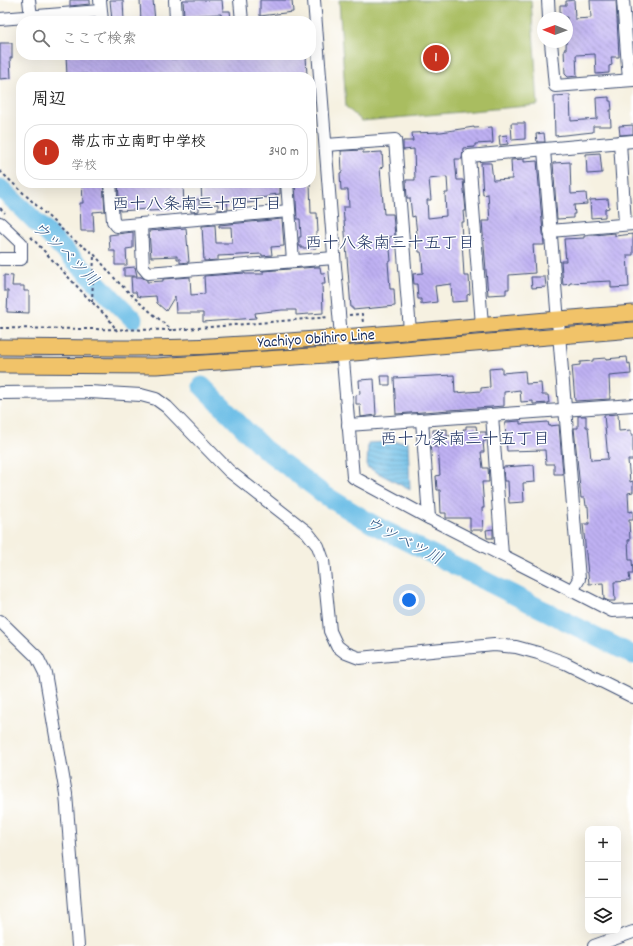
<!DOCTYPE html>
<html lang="ja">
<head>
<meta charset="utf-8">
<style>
  :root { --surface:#fff; --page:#f6f6f6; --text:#222; --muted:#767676; --line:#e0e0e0; --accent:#c8321e }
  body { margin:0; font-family:Dekko,"Klee One",sans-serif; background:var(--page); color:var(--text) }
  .controls { position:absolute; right:12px; bottom:12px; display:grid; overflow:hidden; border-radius:8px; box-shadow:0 4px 16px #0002 }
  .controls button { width:36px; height:36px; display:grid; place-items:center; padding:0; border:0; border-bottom:1px solid var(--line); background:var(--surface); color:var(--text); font:20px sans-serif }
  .compass { position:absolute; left:537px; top:12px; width:36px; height:36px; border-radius:50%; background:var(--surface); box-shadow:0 4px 16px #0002; rotate:271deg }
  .you { position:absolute; left:409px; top:600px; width:14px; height:14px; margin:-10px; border:3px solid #fff; border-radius:50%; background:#1a73e8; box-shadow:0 0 0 6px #1a73e833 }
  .badge { display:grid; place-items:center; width:26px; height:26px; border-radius:50%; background:var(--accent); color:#fff; font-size:13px; font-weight:700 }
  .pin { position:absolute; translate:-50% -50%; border:2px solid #fff; box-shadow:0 1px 4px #0006 }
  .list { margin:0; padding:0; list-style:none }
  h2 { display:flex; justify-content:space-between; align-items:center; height:52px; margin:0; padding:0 16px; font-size:17px }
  h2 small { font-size:13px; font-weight:400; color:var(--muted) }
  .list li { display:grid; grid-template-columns:26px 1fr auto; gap:12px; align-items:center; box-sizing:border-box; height:56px; margin:0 8px 8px; padding:0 8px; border:1px solid var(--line); border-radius:16px }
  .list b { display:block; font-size:15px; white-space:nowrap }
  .list p { margin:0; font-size:13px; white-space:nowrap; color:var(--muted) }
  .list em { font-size:13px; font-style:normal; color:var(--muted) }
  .icon { flex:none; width:22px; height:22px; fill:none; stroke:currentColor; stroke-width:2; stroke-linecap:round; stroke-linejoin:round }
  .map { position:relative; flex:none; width:633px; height:946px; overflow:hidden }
  .search { position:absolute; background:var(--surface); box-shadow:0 4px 16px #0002; left:16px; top:16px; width:300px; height:44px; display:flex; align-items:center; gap:10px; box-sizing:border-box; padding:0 14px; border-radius:16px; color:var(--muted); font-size:15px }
  .panel { position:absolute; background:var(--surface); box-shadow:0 4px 16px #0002; left:16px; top:72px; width:300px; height:116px; border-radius:16px }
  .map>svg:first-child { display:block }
  .grass { fill:#a9bd61; stroke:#627660 }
  .water { fill:url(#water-rules); stroke:#4276a2 }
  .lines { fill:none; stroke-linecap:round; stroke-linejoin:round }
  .river { stroke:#6abde6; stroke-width:19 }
  .building { fill:url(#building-back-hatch); fill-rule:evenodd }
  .minor-casing { stroke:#3c4c72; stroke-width:14 }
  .major-casing { stroke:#3c4c72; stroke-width:17 }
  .path { stroke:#3c4c72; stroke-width:2; stroke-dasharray:3 3; stroke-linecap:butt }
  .minor { stroke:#fff; stroke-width:12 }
  .major { stroke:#f1c369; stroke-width:15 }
  .labels { text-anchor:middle; stroke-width:3; stroke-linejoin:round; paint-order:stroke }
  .street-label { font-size:16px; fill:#1b2f5e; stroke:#fff }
  .neighbourhood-label { font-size:17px; fill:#1b2f5e; stroke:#fff }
  .water-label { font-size:17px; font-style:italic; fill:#335a87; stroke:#fff }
</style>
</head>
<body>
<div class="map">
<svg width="633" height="946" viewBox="0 0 633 946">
  <defs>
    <pattern id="water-rules" width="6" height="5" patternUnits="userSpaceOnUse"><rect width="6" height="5" fill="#6abde6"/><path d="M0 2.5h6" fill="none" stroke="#569abe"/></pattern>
    <pattern id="building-back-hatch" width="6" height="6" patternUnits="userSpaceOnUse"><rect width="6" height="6" fill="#bfb1f3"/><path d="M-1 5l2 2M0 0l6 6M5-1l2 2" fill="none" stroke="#9a90c8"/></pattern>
  </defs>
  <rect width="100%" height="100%" fill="#fff"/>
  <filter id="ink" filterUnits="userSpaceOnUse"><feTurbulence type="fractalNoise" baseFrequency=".025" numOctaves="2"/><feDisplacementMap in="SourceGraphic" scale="8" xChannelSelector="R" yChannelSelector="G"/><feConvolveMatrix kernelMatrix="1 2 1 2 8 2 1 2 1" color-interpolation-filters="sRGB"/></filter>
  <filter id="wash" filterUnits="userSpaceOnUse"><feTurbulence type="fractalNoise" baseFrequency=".012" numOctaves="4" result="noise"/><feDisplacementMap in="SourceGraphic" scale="16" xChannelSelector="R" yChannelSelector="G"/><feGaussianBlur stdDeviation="0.9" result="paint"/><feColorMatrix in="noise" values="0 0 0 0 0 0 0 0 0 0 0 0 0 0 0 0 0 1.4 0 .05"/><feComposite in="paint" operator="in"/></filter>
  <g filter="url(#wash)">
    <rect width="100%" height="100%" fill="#f6f1e1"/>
    <path class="grass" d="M339,0h192l7,105 -176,16 -16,-14z"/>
    <path class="water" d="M408,441l2,49 -43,-23 1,-24z"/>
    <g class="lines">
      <g class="river">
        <path d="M0,188l22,20 111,111"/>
        <path d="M202,386l61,62 63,48 48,29 259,130"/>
      </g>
    </g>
    <g id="blocks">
      <g class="building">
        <path d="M70,0h20v4l-20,2z"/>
        <path d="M110,0h13l1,21h-12z"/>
        <path d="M140,0h13l2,21h-14z"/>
        <path d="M183,0h39l1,11h7l1,8h-9l-1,-5 -37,2z"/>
        <path d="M260,0h32l1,12 -33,4z"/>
        <path d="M574,0l1,19 16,-1 -1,-18h26l3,57h-8l1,8 -3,1v7l-13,1 -1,-20 -19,1 1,21 -9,1 -3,-3 -1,-25h2l1,-32 -7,1v-13h6v-4z"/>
        <path d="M0,43h12v15h-2l1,20 -11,1z"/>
        <path d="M66,55h97v2h8v2l31,-2v-2h104l1,22h-56l-1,-2 -35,2h-128v-3l-20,1z"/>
        <path d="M570,95l1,26 26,-2 -1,-21 13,-1v4h2l1,9h-2l1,16h-18v6l-38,4 -1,-40z"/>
        <path d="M511,123h14v16l-13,1z"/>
        <path d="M633,125v9l-13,1 -1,-9z"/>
        <path d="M474,127v1l18,-1 1,16 -18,1v3l-12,1 -1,11h-7l2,21h6l3,31h-3l1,11h-3l3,54h5l1,18 -3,1v6l-15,1 -1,-18 -16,2 2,16 -16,2v-5h-3l-1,-15h-3l-1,-10 10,-1 -1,-16 -1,-5h-2l-4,-36 -3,1 -2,-19h-3l-1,-18h9l-1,-31 -11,1v-9h10l-1,-8 29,-1zM447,177l1,16h-3l1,23 -18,2 -1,-18h4l-2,-21z"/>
        <path d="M544,133l1,9h-8l-1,-8z"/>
        <path d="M507,135l1,9 -8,1 -1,-9z"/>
        <path d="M363,150v3l19,-1 1,15 -3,1 4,46h9l2,22 -6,1 2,24 -3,1 2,27h4l1,17 -42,4v-2h-2l-8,-101h6l-1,-17h-7l-1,-17 2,-1 -1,-21z"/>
        <path d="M600,153l2,20 -15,1 -1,-20z"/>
        <path d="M524,159v3l13,-1 7,84h-11l2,28 -26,2v14h-3v5l-18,1 -6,-74h8l-2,-27 -5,1 -2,-32h10l2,17 19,-1 -1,-19z"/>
        <path d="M570,162l1,32 15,-1 1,11 -13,1 1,9h-2v4l-16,1 -4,-56z"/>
        <path d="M82,183h21l2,28 -12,1 1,19h-13l-1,-28h3z"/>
        <path d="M118,183h65l1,24 -12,1v2l-23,1 -1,-2 -28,2z"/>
        <path d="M201,183l67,1v2h12v8l-11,1v2l-14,1v4l-8,1 -1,-3 -19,1 1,8 -10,1v-6l-16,1z"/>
        <path d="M295,183h15l1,30h6l1,19h-2v16h-15v-2h-2v-9h2l-1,-18h-3z"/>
        <path d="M199,199v12l-8,1 -1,-12z"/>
        <path d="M608,199l1,9 -4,1v8l-14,1 -1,-18z"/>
        <path d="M282,219l2,27 -13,1 1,8 -10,1v-2l-44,2v4l-14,1 -2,-35 13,-1 1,18h16l-1,-16h-12v-2z"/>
        <path d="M186,228l3,34 -9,1v-4h-3v-3l-26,1 -2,-26z"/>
        <path d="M133,232v16l-7,1 1,16h-12v-14h-5l-1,-16z"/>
        <path d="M615,233v3l18,-2v21h-6l2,32 -18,1v-7l-41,2v1l-7,1 -2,-24h5l-2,-22 20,-1v-2z"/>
        <path d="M135,267l2,9h-13v-8z"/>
        <path d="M316,267h4l1,6h3l1,11h-3l1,29 -27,2v-5h-14l-27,3 1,5 -53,4v-9h-27l-1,-17 -9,15 -9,-8 -1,-7 -15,1 -4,-1 -1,-4h-4l-1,-15h10l6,3v2l16,-1v-2l27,-2 1,18 14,-1 -1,-18 41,-3v1h18v-3z"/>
        <path d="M4,275l9,1 -1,10h12v5h5v22l-22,-1 1,-21h-4z"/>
        <path d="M531,277h14l1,10 -14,1z"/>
        <path d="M627,357l1,7 2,-1 1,11 -22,2 1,23 -35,2 -3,-35 8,-1v-3l13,-1v-2l13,-1v1z"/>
        <path d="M502,368v5l23,-2 1,13 15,-1 1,12h6l1,8 -16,1v-3l-12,1 -1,-12 -16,2v14l-108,8 -2,-36 60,-3 1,18 26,-2v-3l9,-1 -1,-18z"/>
        <path d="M381,376h9v9h-8z"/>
        <path d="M374,379l2,36 -15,2 -1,-13h-4v-9l4,-1 -1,-14z"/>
        <path d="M618,414l1,17 12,-1v4h2v26h-5l2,22 3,-1v11l-5,1 1,19 4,-1v9h-4l1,20h-2l1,20h3l1,14h-4l1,7 -16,1 1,19h-6l-5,-2 -1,-16 -14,1 -6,-60h6l-1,-18h-2l-1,-8h-4l-7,-70h4v-12h8v11h2l3,33 17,-1 -4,-44z"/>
        <path d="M520,421v3l28,-2 1,4 10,-1 4,49h-9v-10h-8l-1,-14 -38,1 -2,-27h1v-2z"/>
        <path d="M466,426h10l1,6h9v9h-3l1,11h-3l2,16h5l1,14h-7l2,26h-2l1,22h-13v-12h-24v-5h-5l-1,-23h-3l-1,-14 4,-1 -2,-28h-4l-1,-17 14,-1v7l17,-1 -1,-6h3z"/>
        <path d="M534,465l1,17 -12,1 1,19 -15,1 -1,-22h-4l-1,-14z"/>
        <path d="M493,529v9h-6l-1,-8z"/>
      </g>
    </g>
  </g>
  <g filter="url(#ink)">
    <use href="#blocks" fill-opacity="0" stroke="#3c4c72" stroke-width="1"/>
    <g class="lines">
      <g class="minor-casing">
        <g id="minor">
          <path d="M29,0l2,17"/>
          <path d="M100,0l2,21"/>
          <path d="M175,0l1,21"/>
          <path d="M240,0l2,21"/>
          <path d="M314,0l20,255 19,222 76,41 183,93 21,-1"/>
          <path d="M548,0l1,18"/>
          <path d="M623,0l6,80"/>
          <path d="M0,19l100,-8"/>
          <path d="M551,42l4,44 78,-6"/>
          <path d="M620,142l5,82"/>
          <path d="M326,145l69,-5 15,191"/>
          <path d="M544,150l35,429 -7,12"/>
          <path d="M110,183l3,38 4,5 172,-15"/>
          <path d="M287,183l6,78"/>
          <path d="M0,223l21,20v16h-21"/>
          <path d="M141,224l2,43 5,6 186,-15"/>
          <path d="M550,231l83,-7"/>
          <path d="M482,325l-13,-169 164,-15"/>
          <path d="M0,393l89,-1 52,3 15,4 11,8 62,64 78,61 11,14 5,14 7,71 7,15 9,7 13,5 135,-13 22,2 22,6 27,10 68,34"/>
          <path d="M492,415l10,140"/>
          <path d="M422,420l7,98"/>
          <path d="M348,425l285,-20"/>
          <path d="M0,621l37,36 8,16 21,121 12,152"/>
          <path d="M594,946l39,-14"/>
        </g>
      </g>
      <g class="major-casing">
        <g id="major">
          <path d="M0,347c70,0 140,3 210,-1 141,-8 282,-22 423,-33"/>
          <path d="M0,365l156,1 186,-12 291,-24"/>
        </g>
      </g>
      <g class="path">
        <path d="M0,171l71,67 23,16 22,26 24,23 32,27"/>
        <path d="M0,208l5,5"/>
        <path d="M31,237l54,58 24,24 8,12"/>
        <path d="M92,302l2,-47"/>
        <path d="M349,315l13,-1 1,9"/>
        <path d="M0,328l173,2 156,-13"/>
      </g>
      <use href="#minor" class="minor"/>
      <use href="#major" class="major"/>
    </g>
  </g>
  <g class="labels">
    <g class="street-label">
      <text transform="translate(316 337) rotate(-4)" y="6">Yachiyo Obihiro Line</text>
    </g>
    <g class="neighbourhood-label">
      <text x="197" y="209">西十八条南三十四丁目</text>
      <text x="390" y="248">西十八条南三十五丁目</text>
      <text x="465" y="444">西十九条南三十五丁目</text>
    </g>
    <g class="water-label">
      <text transform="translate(66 253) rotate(44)" y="6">ウツベツ川</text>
      <text transform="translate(404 540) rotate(27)" y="6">ウツベツ川</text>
    </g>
  </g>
</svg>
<div class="controls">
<button>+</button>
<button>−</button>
<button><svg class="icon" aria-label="layers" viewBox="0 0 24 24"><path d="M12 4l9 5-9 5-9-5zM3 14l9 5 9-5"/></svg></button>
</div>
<svg class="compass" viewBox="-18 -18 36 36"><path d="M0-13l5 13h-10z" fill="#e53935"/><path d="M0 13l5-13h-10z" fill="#767676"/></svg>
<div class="you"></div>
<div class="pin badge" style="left:436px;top:58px">1</div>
<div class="search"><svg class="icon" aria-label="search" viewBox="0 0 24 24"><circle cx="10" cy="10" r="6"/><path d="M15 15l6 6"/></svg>ここで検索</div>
<section class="panel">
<h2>周辺<small></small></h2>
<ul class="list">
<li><span class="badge">1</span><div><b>帯広市立南町中学校</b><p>学校</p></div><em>340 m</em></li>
</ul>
</section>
</div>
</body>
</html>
